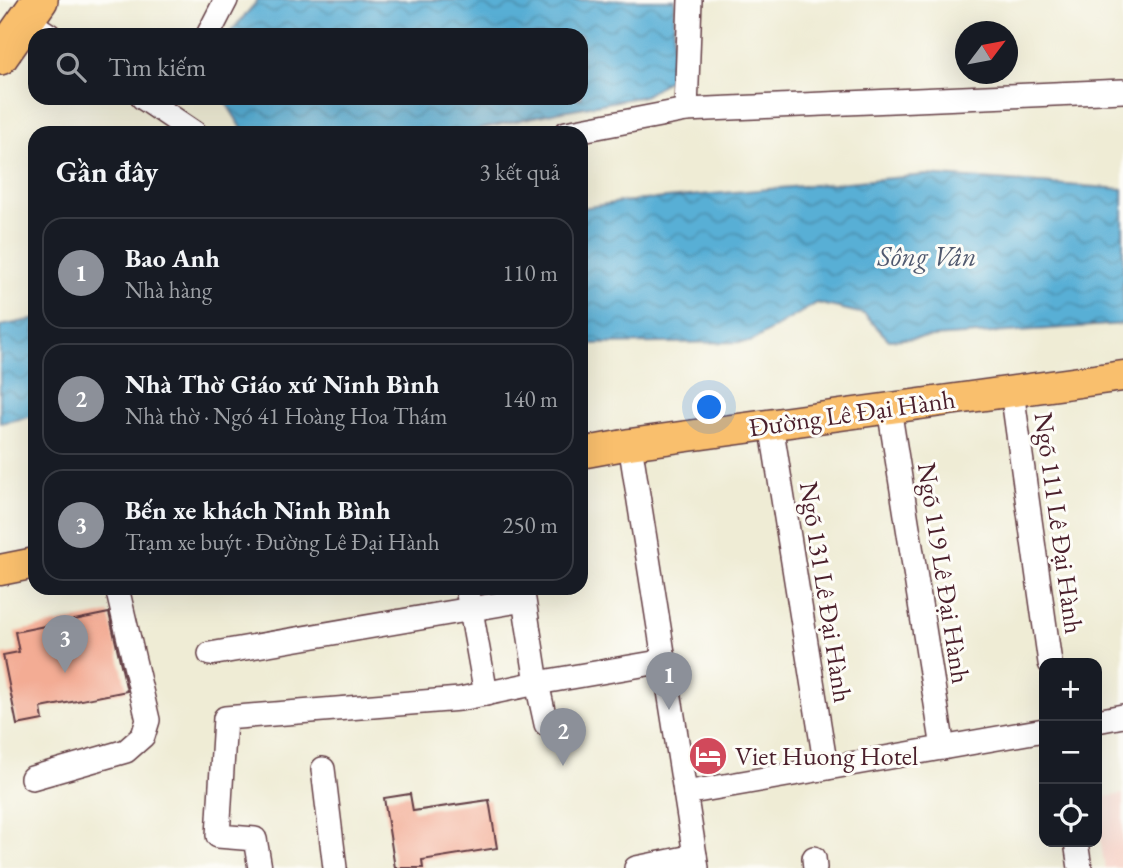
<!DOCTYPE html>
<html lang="vi">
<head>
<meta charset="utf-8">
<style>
  :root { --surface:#171b24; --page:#242831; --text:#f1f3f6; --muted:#9ea1a6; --line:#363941; --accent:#8c9099 }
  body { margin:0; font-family:"EB Garamond",serif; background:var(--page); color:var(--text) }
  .controls { position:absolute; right:21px; bottom:21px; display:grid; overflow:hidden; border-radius:14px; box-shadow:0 7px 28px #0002 }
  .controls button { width:63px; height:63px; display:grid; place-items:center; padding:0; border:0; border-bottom:2px solid var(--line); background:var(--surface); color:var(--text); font:35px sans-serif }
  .compass { position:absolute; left:955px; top:21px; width:63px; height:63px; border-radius:50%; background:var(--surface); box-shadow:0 7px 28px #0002; rotate:58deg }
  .you { position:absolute; left:710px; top:408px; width:24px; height:24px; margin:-18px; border:5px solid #fff; border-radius:50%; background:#1a73e8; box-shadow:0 0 0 10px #1a73e833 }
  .badge { display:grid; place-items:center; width:46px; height:46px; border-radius:50%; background:var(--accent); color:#fff; font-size:23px; font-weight:700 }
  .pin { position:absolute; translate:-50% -58px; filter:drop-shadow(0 2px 4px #0008) }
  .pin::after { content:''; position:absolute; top:37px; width:24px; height:21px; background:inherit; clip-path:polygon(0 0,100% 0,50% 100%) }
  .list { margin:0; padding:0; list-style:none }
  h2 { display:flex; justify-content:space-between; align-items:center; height:91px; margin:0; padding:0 28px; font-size:30px }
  h2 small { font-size:23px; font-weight:400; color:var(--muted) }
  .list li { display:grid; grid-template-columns:46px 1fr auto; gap:21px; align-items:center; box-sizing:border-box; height:112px; margin:0 14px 14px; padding:0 14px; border:2px solid var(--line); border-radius:21px }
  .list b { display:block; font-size:26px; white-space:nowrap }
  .list p { margin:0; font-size:23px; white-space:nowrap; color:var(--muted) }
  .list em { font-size:23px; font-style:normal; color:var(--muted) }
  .icon { flex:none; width:38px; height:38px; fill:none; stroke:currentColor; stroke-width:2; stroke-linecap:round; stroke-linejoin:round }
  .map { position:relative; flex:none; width:1123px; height:868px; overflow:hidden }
  .search { position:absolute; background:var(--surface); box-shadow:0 7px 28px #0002; left:28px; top:28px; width:560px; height:77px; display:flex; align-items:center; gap:18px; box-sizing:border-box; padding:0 24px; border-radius:21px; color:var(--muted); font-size:26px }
  .panel { position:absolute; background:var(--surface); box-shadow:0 7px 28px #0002; left:28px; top:126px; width:560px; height:469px; border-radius:21px }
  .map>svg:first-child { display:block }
  .built { fill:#f7d1c6 }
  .water { fill:url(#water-waves); stroke:#516780; stroke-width:2 }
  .building { fill:#f3ac94 }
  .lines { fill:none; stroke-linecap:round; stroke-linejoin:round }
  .minor-casing { stroke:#633e44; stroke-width:26 }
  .major-casing { stroke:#633e44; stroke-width:33 }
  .highway-casing { stroke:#633e44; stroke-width:38 }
  .minor { stroke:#fff; stroke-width:23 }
  .major { stroke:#f9bf6d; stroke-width:30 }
  .highway { stroke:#f9bf6d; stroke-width:35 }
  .labels { text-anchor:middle; stroke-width:6; stroke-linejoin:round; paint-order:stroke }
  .street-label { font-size:26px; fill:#4a1f2b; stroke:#fdfcf7 }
  .poi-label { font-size:26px; fill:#4a1f2b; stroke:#fdfcf7; text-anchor:start }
  .water-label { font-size:28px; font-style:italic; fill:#50596f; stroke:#fdfcf7 }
</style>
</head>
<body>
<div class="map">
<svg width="1123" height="868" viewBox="0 0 1123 868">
  <defs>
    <pattern id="water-waves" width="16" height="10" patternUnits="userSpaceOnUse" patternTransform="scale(1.75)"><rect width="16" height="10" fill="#58afd5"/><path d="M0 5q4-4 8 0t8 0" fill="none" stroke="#4b8ead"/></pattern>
  </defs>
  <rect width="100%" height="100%" fill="#fdfcf7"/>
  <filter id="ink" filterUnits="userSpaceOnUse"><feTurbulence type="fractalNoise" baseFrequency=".0143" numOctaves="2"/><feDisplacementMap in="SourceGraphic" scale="14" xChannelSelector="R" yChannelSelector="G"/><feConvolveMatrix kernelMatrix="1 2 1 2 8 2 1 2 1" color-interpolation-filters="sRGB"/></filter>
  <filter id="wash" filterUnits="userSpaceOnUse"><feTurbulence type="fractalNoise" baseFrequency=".00686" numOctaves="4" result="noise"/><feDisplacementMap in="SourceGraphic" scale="28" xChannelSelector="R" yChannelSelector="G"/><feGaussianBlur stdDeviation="1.57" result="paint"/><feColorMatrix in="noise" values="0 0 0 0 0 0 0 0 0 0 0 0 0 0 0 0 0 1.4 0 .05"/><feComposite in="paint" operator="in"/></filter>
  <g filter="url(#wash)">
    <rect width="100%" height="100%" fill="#efecd5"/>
    <path class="built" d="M1123,794v74h-18l-8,-47v-23z"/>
    <g class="water">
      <path d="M258,0h417l-3,78 -28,18 -87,16 -96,21h-216l-22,-35h358v-63h-353z"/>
      <path d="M926,175l197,14v135l-234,16 -25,-26 -47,-11 -67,39 -169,2v-136l40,-6z"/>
      <path d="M35,319v97l-35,7v-97z"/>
    </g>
    <g id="blocks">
      <g class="building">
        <path d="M109,613l18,78 -86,17 2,12 -26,5 -14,-70 16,-3 -4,-20z"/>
        <path d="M410,794l3,17 76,-11 8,48 -75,12 1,8h-28l-11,-70z"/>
      </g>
    </g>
  </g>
  <g filter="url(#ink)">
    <use href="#blocks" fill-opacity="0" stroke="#633e44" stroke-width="2"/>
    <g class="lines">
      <g class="minor-casing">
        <g id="minor">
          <path d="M26,20l23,15"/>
          <path d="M208,35l18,-35"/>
          <path d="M143,98l52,35"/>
          <path d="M686,110l4,-110"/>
          <path d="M566,133l120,-23 437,-19"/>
          <path d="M1012,391l38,272"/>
          <path d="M889,408l54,340"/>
          <path d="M771,424l55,344"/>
          <path d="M630,444l67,424"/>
          <path d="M467,588l19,106"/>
          <path d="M210,654l314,-54 13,83 9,41"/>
          <path d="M1097,721l26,-5"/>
          <path d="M323,769l12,99"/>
          <path d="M32,778l94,-27 17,-15 5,-16 -31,-132"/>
          <path d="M685,793l359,-63"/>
          <path d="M1076,842l4,26"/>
          <path d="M814,858l1,10"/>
          <path d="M260,868l-5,-29 -37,-3 7,-118 235,-19 77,-16 128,-22"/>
          <path d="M636,868l59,-12"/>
        </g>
      </g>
      <g class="major-casing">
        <g id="major">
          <path d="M581,453l49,-9 493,-68"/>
          <path d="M0,570l35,-7"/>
        </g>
      </g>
      <g class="highway-casing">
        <path id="highway" d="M0,57l40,-57"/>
      </g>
      <use href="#minor" class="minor"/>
      <use href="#major" class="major"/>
      <use href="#highway" class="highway"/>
    </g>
  </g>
  <defs>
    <g id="hotel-disc" transform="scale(2.0125)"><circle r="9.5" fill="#d1495b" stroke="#fdfcf7"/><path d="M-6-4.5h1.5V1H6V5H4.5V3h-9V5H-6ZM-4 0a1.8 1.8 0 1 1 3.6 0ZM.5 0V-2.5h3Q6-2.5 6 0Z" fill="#fff"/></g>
  </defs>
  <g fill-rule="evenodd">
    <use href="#hotel-disc" x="708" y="756"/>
  </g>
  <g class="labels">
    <g class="street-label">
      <text transform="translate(852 413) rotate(-8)" y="9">Đường Lê Đại Hành</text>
      <text transform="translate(1059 523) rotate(82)" y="9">Ngõ 111 Lê Đại Hành</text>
      <text transform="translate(944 573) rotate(81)" y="9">Ngõ 119 Lê Đại Hành</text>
      <text transform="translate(826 592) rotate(81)" y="9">Ngõ 131 Lê Đại Hành</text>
    </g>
    <g class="poi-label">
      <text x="735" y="765">Viet Huong Hotel</text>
    </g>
    <g class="water-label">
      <text x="927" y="266">Sông Vân</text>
    </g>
  </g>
</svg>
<div class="controls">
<button>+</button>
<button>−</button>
<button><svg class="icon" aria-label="locate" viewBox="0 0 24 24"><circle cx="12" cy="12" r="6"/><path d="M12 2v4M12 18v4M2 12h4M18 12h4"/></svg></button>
</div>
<svg class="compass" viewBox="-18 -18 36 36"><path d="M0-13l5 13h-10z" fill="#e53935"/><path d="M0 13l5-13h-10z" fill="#9ea1a6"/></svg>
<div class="you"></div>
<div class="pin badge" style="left:669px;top:710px">1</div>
<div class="pin badge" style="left:563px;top:766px">2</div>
<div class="pin badge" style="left:65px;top:673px">3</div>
<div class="search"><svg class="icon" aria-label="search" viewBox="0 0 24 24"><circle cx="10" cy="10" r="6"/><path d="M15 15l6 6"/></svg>Tìm kiếm</div>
<section class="panel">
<h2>Gần đây<small>3 kết quả</small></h2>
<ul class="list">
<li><span class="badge">1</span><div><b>Bao Anh</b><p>Nhà hàng</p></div><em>110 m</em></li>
<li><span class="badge">2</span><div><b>Nhà Thờ Giáo xứ Ninh Bình</b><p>Nhà thờ · Ngó 41 Hoàng Hoa Thám</p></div><em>140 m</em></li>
<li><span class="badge">3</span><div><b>Bến xe khách Ninh Bình</b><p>Trạm xe buýt · Đường Lê Đại Hành</p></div><em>250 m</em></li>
</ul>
</section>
</div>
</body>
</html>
